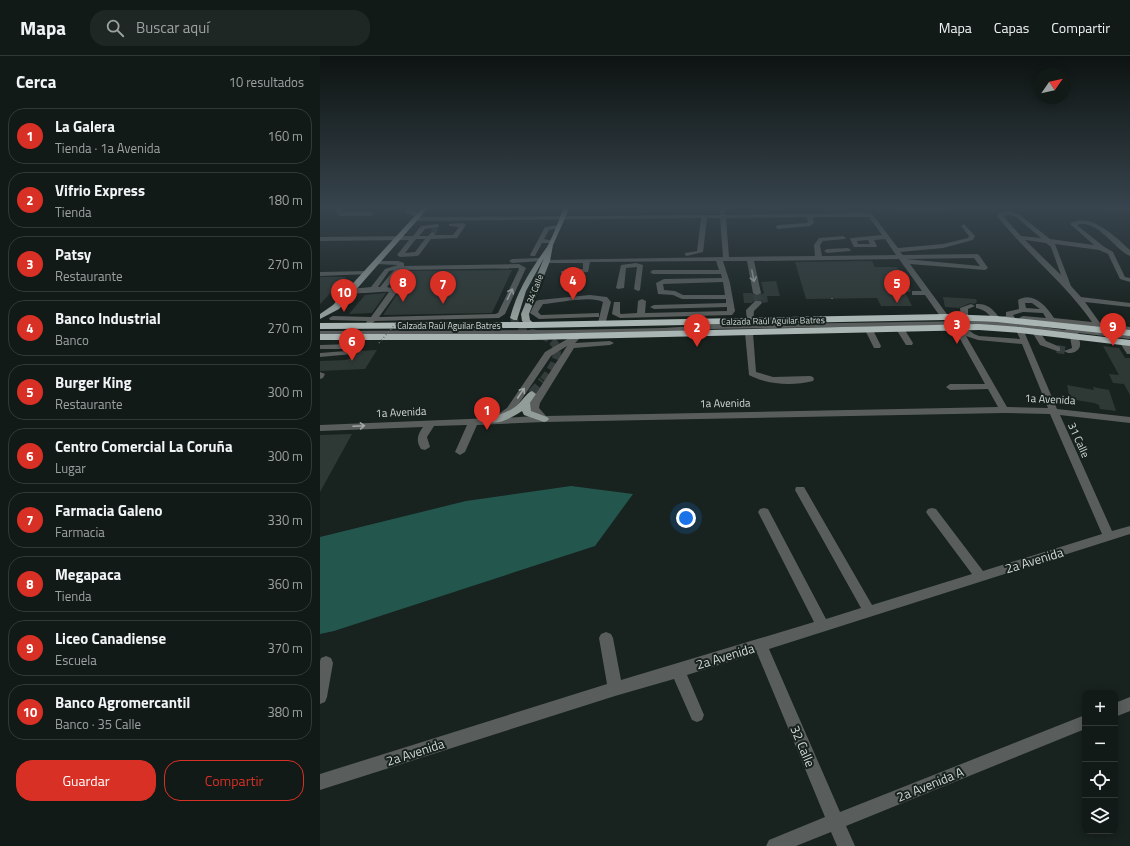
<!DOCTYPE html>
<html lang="es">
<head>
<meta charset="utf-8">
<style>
  :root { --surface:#121a17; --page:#1f2724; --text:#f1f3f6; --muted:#9ca1a1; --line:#313836; --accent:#d93025 }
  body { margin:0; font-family:"Titillium Web",sans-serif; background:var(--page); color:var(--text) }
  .controls { position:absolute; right:12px; bottom:12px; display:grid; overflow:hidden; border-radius:8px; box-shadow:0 2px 10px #0003 }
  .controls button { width:36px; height:36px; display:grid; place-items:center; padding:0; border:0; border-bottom:1px solid var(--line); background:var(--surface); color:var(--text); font:20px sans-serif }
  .compass { position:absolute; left:714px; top:12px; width:36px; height:36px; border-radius:50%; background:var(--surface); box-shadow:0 2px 10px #0003; rotate:56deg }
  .you { position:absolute; left:366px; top:462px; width:14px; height:14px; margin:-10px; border:3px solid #fff; border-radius:50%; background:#1a73e8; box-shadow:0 0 0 6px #1a73e833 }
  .badge { display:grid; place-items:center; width:26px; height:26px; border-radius:50%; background:var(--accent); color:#fff; font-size:13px; font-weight:700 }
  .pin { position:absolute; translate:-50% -33px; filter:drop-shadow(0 1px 2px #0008) }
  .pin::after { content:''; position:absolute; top:21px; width:14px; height:12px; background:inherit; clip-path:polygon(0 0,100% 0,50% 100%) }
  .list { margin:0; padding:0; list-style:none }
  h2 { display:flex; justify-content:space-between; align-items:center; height:52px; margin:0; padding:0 16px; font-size:17px }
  h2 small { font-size:13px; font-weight:400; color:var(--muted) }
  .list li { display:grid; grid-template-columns:26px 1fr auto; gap:12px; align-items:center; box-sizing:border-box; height:56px; margin:0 8px 8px; padding:0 8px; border:1px solid var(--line); border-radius:16px }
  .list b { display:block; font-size:15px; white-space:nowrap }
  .list p { margin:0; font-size:13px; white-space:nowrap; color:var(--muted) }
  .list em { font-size:13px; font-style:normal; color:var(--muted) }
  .actions { display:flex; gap:8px; padding:12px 16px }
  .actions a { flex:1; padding:9px 0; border:1px solid var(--accent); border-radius:16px; text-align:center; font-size:14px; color:var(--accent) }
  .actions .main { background:var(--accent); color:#fff }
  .icon { flex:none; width:22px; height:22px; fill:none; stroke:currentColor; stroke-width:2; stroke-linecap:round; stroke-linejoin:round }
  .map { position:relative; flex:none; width:810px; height:790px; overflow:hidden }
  header { display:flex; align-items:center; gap:24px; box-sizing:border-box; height:56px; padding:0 20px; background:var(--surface); border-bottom:1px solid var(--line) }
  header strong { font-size:19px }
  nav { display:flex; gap:22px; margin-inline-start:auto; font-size:14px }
  .search { width:280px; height:36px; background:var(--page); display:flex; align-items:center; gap:10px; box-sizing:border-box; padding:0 14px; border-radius:16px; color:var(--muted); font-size:15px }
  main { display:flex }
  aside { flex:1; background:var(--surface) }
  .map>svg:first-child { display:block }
  .forest { fill:#23574e }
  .building { fill:#2e3936 }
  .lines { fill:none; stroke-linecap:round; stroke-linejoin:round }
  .minor-tunnel-far1 { stroke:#343d3b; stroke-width:6; stroke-dasharray:6 3; stroke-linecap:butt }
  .minor-tunnel { stroke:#343d3b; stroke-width:8; stroke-dasharray:8 4; stroke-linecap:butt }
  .major-tunnel-far1 { stroke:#343d3b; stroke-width:8; stroke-dasharray:8 4; stroke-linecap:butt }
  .major-tunnel { stroke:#343d3b; stroke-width:10; stroke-dasharray:10 5; stroke-linecap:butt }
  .path { stroke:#69726f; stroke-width:1.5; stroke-dasharray:1 2.5; stroke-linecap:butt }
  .minor { fill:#595e5d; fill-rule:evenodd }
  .major { fill:#929d9a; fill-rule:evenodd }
  .highway { fill:#a9b6b3; fill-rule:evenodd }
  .path-bridge { stroke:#69726f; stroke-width:1.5; stroke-dasharray:1 2.5; stroke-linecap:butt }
  .oneway { stroke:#a2a8a6 }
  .labels { text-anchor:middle; stroke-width:4; stroke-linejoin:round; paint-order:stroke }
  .far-street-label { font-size:9px; fill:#d2d9d7; stroke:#18221f }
  .street-label { font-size:11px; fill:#d2d9d7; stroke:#18221f }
  .near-street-label { font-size:13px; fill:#d2d9d7; stroke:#18221f }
</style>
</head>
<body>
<header>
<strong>Mapa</strong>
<div class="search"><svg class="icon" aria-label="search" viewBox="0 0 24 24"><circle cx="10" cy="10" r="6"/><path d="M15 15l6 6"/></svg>Buscar aquí</div>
<nav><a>Mapa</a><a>Capas</a><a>Compartir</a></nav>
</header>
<main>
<aside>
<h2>Cerca<small>10 resultados</small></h2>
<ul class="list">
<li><span class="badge">1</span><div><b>La Galera</b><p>Tienda · 1a Avenida</p></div><em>160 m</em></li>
<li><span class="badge">2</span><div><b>Vifrio Express</b><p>Tienda</p></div><em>180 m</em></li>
<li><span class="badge">3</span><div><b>Patsy</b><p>Restaurante</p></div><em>270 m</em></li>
<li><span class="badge">4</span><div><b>Banco Industrial</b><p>Banco</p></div><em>270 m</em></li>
<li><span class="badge">5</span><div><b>Burger King</b><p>Restaurante</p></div><em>300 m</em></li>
<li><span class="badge">6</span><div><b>Centro Comercial La Coruña</b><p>Lugar</p></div><em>300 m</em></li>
<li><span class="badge">7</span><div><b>Farmacia Galeno</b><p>Farmacia</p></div><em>330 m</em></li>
<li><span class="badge">8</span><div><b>Megapaca</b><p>Tienda</p></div><em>360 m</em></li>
<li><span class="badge">9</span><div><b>Liceo Canadiense</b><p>Escuela</p></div><em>370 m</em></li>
<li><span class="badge">10</span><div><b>Banco Agromercantil</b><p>Banco · 35 Calle</p></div><em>380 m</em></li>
</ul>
<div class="actions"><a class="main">Guardar</a><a>Compartir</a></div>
</aside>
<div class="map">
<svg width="810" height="790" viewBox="0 0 810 790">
  <rect width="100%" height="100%" fill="#18221f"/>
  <path class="forest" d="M251,430l62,8 -38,52 -261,85 -14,3v-97l146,-36z"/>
  <g class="building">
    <path d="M552,205l3,6h22l14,23 -1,2h-5l7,14h-31l-4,-8 -71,1 -11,-37z"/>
    <path d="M192,214l-20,43 -109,2 15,-22 -2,-5 -6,-2 12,-15z"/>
    <path d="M0,221h26l-26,27z"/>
    <path d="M456,225l4,15h-13l1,6 -5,1 -2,-3h-6l-4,3h-7l-1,-10h8l7,3 6,-3 -3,-11z"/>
    <path d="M66,237l-14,20 -23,1 16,-19z"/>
    <path d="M623,241l33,2 1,3 -3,2 -4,-1 -11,5 -14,-1z"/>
    <path d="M783,290l16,2 6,10h5v37l-6,-11 -11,-1 -4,-9 10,1z"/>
    <path d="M57,294l-12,19 -45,2v-10l26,-1 8,-3 5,-6z"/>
    <path d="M747,329l27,5 -1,-3 16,3 7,21 -16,-2 -1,-4 -5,-2 -24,-4z"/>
    <path d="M32,378l-32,58v-57z"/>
  </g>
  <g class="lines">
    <path class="minor-tunnel-far1" d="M113,177l4,-7"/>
    <g class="minor-tunnel">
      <path d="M437,237l1,10"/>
      <path d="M737,293l11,2"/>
    </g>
    <path class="major-tunnel-far1" d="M194,262l2,9c9,5 18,6 27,9 26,9 10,31 -1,46"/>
    <path class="major-tunnel" d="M212,338l11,-13"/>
    <path class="path" d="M512,242v2"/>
    <g class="minor">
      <path d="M18,151h6l-2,5h29l3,2 -3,2h-31l-2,-1 -2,-4z"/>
      <path d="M90,151h6l-4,4 11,3c-6,4 -13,2 -18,-3z"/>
      <path d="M399,151h6v8l142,-2 6,2 25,33 45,-4 25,-6 1,-2 -8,-10 3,-2 11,12 -2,4 -30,8 -43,4 3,3 74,-1 2,1 9,13 -3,2 -75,-6 39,53 -4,2h-3l-17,-24h-13v-4h10l-23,-32 -145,2 7,32 -4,2 -4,-2 -6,-32h-24l7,22 5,28 -3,4 -112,3 -8,-4 2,-12h6v11l1,1 16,-1 1,-12 4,-2 4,2 -1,12 82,-2v-4l-73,2 -4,-2 4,-2 72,-2v-4h-44l-9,-4 -15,-1 -2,-11 8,-4 58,-1 -1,-4h-68l-3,-2 3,-2h66l-3,-9 -126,1 -2,10 -25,2 -2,-1v-2l22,-2v-6h-36l-2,-1v-2l178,-3 -3,-39h-13l-4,34 -16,4 -2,-1v-2l12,-2 4,-33 -286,3 -3,-2 3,-2 305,-2zM487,161l1,5 -1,1 -29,2 -3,2 3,2 32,-3 4,-3 -1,-6h56l13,18 -31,3 -1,1 4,8h22l1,-1 -3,-6 11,-1 11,16 -74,1 -2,-11 3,-4 22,-2 1,-1 -3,-2 -24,2 -5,7 1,11 -86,1 -3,-39zM548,184l2,4h-12l-1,-3zM654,202l6,8 -74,-7zM403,226l2,13h-42l-8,-4 -11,-1 -1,-6z"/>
      <path d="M574,151h57l1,1 -3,2h-57v-2z"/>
      <path d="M778,151l32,1v4l-29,-3z"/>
      <path d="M690,155l10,4 30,24 44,6 -24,-21c19,-14 47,14 60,26v6c-15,-6 -33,-38 -53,-31l26,21 10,6 12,25 5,1v4l-10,-3 -12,-25 -9,-4 -44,-6 16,42 10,11 49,6v4l-45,-5 15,21 30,4v4l-107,-11 -4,-2 4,-2 23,2 -3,-5 -20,-1 -10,3 2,3 -1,2 -17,1c-9,-4 -7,-10 -21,-13v-4c11,-1 17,5 23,13l7,-1v-4l13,-3 -1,-9c15,-9 29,7 36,18l38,4c-27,-39 -66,-69 -95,-106l2,-3zM689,159l7,2 25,21 -20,-2 -18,-20zM705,184l21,3 5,4 10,28zM705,247h7l8,6 -14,-1z"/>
      <path d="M143,167l3,2 -9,13 -26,1 -12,16 -2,1 -17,1 -3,-2 12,-15 -89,1v-4l93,-1 8,-10 16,-2 2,1v2l-14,2 -6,7h9l4,-4 3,2 -1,1h19l6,-8 -10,-1v-2zM96,183h9l-10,13 -10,1z"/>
      <path d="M238,169l3,2 -1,1 -11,2 -5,9 9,2v2h-11l-7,13h-4l-1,-1 15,-28z"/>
      <path d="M528,192l3,2 -1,1 -23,2 -3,-2 3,-2z"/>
      <path d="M219,202l2,1v2l-29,2 -3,-2 3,-2z"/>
      <path d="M56,205h22l6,2v3l115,-2 7,4 -21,46 -6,4 -124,3 -5,4 -4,-2 1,-2 -37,-1 -1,-2 4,-2 38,1 18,-25c-10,-1 -36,4 -43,-1l4,-2 21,-2 14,-18 13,-4 -24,-1 -1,-1zM198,212l1,1 -21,44 -3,1 -116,3 18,-25 -2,-3 -8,-2 14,-17zM74,214l-14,17h-2l11,-16z"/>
      <path d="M316,207l7,2 -3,25 -2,1 -4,-2 3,-22 -11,1 -2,20 -6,1 -2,-1 5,-23z"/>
      <path d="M47,215l3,2 -1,1 -49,2v-4z"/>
      <path d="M270,239l17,2 4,5 -6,23h-6l-1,-2 5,-21c-11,-7 -46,1 -60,2l-5,8 3,3 58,-2v4h-3l-57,2 -9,-6 6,-12 3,-1z"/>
      <path d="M435,245h6l1,2 -8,8 -1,11h-6l-1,-12z"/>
      <path d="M651,248l4,2 -7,3v8l-4,2h-3l-1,-11z"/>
      <path d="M653,265l59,2h3v3l30,4 4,-3 61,8v4l-51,-6 -3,2c8,9 4,18 -8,18l-4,-2 8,-3 -2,-11 2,-2 -33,-4 7,10 14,6v4h-3l-17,-6 -8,-13 1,-2 -10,-1 34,80 73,8v6l-70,-8 52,116 18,-5v8l-361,115 71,163 245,-97v14l-239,97 9,20h-18l-6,-14 -35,14h-30l3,-6 56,-23 -68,-164 -70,22 17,40 -2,5 -5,2 -5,-2 -18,-41 -59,17 -295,94v-16l287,-90 -8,-46 2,-4 5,-2 5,2 2,4 8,42 193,-58 -56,-110 2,-3 4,-1 4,1 58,110 35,-11 -66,-118 1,-3h8l68,118 100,-31 -44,-59 -2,-3 2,-3 4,-1 4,1 47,62 119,-37 -52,-120 -46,-1 -460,9 -67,3 -12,27 -5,3 -5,-3 12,-27 -33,1 -7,11 3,10 -5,3 -4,-1c-5,-8 -4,-14 2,-22l-103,4v-6l173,-7 14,-10 38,-56 31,-18 -212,1 2,2 -13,17 -33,3v-4l26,-2 2,-2h-28v-4l32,-1 8,-9h-40v-4l244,-1 100,-2 47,-3zM653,269l48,2 1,1h-5l-1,2 4,9 -41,-3 -5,-2 -11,-8h-8l-1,2 31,56h-35l-4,3 4,3 38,-1 10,18 -452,9 -7,-8 1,-5 34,-55 36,-3 4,-2 -4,-2 -35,2 7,-7 -2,-2 84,-2 47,-3zM646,280l12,4 44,4 26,64 -41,-1zM247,290l-37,57v7l5,6 -30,2 8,-6 38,-56z"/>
      <path d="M577,271h6l10,16 -1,2h-6l-10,-16z"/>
      <path d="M546,272h6l9,18 -1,2h-6l-9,-18z"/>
      <path d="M426,275h3l4,2 3,39 17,5 37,-1 3,1 1,2 -1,2c-20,5 -45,4 -64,-6l-4,-42z"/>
      <path d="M801,285h6l3,5v8h-3l-7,-11z"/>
      <path d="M0,316l5,2 -2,4 -3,1z"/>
      <path d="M6,600l5,2 2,5 -6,34 -2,5 -5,2v-43l1,-3z"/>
      <path d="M810,641v14l-15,6v-14z"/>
    </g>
    <g class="major">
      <path d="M103,151h6l-90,102 -19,10v-5l13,-9z"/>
      <path d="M244,151h6l-17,38 -3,16 -21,53 1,6 6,5 -1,2h-6l-7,-6 -1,-7 23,-56 -18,33 -9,29h-3l-4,-2c7,-27 21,-49 37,-71 5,-8 13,-30 17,-40z"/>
      <path d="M212,335l4,3 -6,9 1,8 16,6 2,2 -2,2 -3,1 -20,-7 -2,-4c-8,5 -22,14 -31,11l-2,-2 2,-2c8,-3 17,-6 24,-11 6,-4 11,-14 17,-16z"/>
    </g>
    <g class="highway">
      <path d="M625,258l52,2 133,14v6l-133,-14 -52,-2 -413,8 -212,1v-6l212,-1z"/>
      <path d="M659,268l41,3 110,13v6l-110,-13 -41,-3 -448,10h-211v-6h211z"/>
    </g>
    <path class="path-bridge" d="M59,287l18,-21"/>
  </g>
  <defs><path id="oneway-shaft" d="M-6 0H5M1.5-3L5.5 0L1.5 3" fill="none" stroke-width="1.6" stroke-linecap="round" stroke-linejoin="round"/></defs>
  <g class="oneway">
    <use href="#oneway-shaft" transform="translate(433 220) rotate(79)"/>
    <use href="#oneway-shaft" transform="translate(190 238) rotate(-64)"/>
    <use href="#oneway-shaft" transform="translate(201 337) rotate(-56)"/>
    <use href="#oneway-shaft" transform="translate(39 370) rotate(-3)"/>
  </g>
  <linearGradient id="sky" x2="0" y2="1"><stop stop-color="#0d1311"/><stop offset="0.58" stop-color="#37444d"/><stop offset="1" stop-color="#37444d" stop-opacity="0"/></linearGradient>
  <rect width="810" height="261" fill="url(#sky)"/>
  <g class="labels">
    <g class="far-street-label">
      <text transform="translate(215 233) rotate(-68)" y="3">34 Calle</text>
      <text transform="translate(453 265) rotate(-1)" y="3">Calzada Raúl Aguilar Batres</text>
      <text x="129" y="273">Calzada Raúl Aguilar Batres</text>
    </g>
    <g class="street-label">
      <text transform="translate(730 343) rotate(3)" y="4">1a Avenida</text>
      <text transform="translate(405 347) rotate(-1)" y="4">1a Avenida</text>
      <text transform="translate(81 356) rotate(-3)" y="4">1a Avenida</text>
      <text transform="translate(759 384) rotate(66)" y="4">31 Calle</text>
    </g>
    <g class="near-street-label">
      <text transform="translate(714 504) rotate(-17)" y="5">2a Avenida</text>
      <text transform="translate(405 600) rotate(-17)" y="5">2a Avenida</text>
      <text transform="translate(483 690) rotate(67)" y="5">32 Calle</text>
      <text transform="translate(95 696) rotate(-18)" y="5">2a Avenida</text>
      <text transform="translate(610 728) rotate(-22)" y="5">2a Avenida A</text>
    </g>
  </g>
</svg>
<div class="controls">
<button>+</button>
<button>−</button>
<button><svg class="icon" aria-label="locate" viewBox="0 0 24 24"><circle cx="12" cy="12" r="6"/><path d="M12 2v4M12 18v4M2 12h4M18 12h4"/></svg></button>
<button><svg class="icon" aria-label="layers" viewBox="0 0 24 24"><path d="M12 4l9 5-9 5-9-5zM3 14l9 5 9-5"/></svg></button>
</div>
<svg class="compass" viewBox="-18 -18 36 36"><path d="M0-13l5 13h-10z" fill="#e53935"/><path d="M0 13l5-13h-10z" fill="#9ca1a1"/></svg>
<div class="you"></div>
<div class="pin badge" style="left:167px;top:374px">1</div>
<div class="pin badge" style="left:377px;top:291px">2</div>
<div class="pin badge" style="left:637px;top:288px">3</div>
<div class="pin badge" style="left:253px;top:244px">4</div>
<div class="pin badge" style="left:577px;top:247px">5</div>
<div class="pin badge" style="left:32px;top:305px">6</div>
<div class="pin badge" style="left:123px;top:248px">7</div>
<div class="pin badge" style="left:83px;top:246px">8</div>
<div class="pin badge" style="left:793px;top:290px">9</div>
<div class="pin badge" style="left:24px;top:256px">10</div>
</div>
</main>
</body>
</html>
